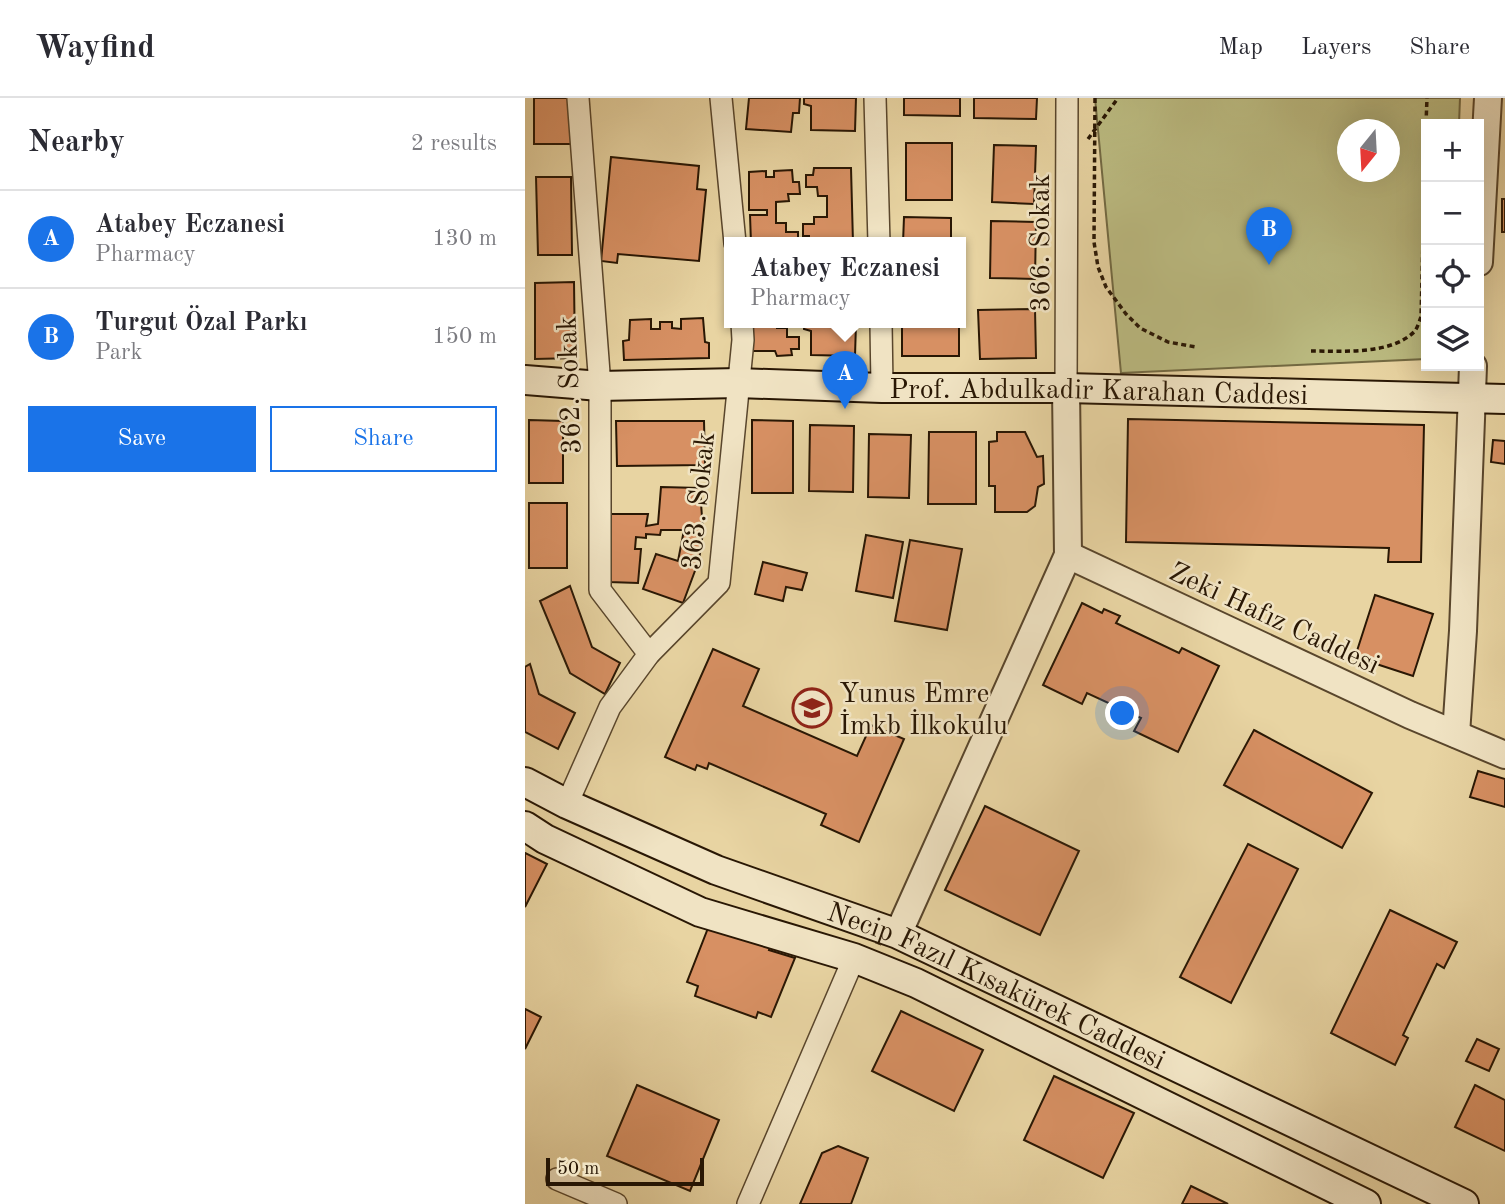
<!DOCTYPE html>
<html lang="en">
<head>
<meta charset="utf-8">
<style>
  :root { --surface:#fff; --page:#f2f2f3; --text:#2b2b33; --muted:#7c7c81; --line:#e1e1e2; --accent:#1a73e8 }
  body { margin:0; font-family:"Old Standard TT",serif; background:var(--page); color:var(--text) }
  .controls { position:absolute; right:21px; top:21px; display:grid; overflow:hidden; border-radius:0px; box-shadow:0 7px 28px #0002 }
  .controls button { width:63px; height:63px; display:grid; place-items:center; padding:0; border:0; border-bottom:2px solid var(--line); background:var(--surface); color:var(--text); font:35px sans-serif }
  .compass { position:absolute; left:812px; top:21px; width:63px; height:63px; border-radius:50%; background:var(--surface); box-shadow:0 7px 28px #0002; rotate:198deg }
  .scale { position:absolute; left:21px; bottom:18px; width:158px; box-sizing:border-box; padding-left:7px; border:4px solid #291704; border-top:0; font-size:19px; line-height:24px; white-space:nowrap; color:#291704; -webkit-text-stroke:5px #f0e3c3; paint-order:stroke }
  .you { position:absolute; left:598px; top:616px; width:24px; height:24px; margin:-18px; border:5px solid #fff; border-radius:50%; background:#1a73e8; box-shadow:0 0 0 10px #1a73e833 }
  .badge { display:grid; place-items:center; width:46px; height:46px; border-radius:50%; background:var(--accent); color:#fff; font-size:23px; font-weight:700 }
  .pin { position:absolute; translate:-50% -58px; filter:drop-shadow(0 2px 4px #0008) }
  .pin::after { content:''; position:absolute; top:37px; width:24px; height:21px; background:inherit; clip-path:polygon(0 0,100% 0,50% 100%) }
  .popup { position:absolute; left:199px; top:139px; width:242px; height:91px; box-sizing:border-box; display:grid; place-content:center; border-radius:0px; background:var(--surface); filter:drop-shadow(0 2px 5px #0005); font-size:23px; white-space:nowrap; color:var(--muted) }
  .popup b { font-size:26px; color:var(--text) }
  .popup::after { content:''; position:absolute; left:50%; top:100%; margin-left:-14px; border:14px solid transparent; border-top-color:var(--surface) }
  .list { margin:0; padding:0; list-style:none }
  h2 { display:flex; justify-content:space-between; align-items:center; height:91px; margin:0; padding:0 28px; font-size:30px }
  h2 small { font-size:23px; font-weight:400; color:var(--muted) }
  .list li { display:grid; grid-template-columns:46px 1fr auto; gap:21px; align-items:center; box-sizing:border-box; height:98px; padding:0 28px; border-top:2px solid var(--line) }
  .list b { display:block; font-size:26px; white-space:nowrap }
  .list p { margin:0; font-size:23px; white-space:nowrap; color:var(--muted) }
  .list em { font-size:23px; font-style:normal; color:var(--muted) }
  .actions { display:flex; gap:14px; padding:21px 28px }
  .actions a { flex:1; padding:16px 0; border:2px solid var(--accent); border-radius:0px; text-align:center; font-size:24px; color:var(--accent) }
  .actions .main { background:var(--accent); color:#fff }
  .icon { flex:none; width:38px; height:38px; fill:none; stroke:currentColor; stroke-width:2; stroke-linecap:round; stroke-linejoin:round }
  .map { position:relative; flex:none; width:980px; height:1106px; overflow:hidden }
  header { display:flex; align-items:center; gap:42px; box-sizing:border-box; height:98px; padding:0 35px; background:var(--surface); border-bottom:2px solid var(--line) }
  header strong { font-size:33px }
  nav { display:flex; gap:38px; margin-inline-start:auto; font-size:24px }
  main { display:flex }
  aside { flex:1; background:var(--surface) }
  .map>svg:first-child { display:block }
  .green { fill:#bbbb81; stroke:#726942; stroke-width:2; fill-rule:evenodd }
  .building { fill:#d79063; stroke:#291704; stroke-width:2 }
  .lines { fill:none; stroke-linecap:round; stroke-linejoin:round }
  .minor-casing { stroke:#59462c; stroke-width:24 }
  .tertiary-casing { stroke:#59462c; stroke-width:30 }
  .secondary-casing { stroke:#291704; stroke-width:32 }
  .path { stroke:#291704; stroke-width:3.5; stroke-dasharray:5 3.5; stroke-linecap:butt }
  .minor { stroke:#f0e3c3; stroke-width:21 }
  .tertiary { stroke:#f0e3c3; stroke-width:26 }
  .secondary { stroke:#f0e3c3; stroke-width:28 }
  .labels { text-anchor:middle; stroke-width:5; stroke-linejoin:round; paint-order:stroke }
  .street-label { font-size:28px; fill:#291704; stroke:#f0e3c3 }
  .poi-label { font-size:28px; fill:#291704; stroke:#f0e3c3; text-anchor:start }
</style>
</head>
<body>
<header>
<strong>Wayfind</strong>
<nav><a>Map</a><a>Layers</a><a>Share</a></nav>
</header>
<main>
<aside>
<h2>Nearby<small>2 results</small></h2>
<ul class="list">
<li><span class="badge">A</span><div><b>Atabey Eczanesi</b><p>Pharmacy</p></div><em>130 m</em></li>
<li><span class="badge">B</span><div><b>Turgut Özal Parkı</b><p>Park</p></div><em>150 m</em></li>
</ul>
<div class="actions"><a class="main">Save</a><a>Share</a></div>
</aside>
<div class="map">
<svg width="980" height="1106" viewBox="0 0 980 1106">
  <rect width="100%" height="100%" fill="#e8d4a2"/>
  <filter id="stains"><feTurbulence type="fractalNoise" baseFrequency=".00286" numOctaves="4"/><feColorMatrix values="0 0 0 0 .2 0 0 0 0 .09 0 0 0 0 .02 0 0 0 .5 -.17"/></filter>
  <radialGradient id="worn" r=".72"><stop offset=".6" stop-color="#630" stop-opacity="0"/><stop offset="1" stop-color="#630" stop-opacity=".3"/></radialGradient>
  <path class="green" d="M570,0h365l-1,26h-33v235l-305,14zM822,32h42v42h-42z"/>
  <g class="building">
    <rect x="9" y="0" width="37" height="46"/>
    <path d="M224,0h51l-1,15h-6l-2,19 -45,-3z"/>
    <path d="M279,0h52l-1,33 -44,-1v-24l-7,-2z"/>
    <path d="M379,0h56v18l-56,-1z"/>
    <path d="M449,0h63l-1,21 -62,-1z"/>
    <rect x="381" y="45" width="46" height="57"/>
    <path d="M469,47l42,1 -2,58 -42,-2z"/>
    <path d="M86,59l88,9 -2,23 9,1 -7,71 -81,-7 -1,9 -16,-2z"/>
    <path d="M289,70h37l2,75h-44v-7h-6v-12h11v-7h13v-21h-9l-1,-9h-11v-12h7z"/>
    <path d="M267,72l1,12h6l1,12h-12l1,7 -13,1v21h10v9h12v11h-47l-1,-28h17v-5h-18v-38l17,-1v6h8v-6z"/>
    <path d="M11,79h35l1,78h-34z"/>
    <rect x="977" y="101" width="3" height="33"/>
    <path d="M379,119l47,1v25h-48z"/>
    <path d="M466,123l45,1 -1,57 -45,-1z"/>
    <path d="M49,184l1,76 -40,1v-76z"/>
    <path d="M510,211l1,49 -56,1 -2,-49z"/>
    <path d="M178,220l2,24 4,1v15l-85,2 -1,-19 6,-1 1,-20 21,-1v10h9v-7h12v6l9,1v-10z"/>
    <path d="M226,225h26v5h10v9h12v12h-8l1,6 -15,1 -2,-5h-23z"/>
    <path d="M279,225h52l-1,33 -44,-1v-24l-7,-2z"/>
    <rect x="377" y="225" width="57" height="33"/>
    <path d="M603,321l296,6 -3,137h-33l1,-14 -263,-6z"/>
    <path d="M4,322l34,1v62h-34z"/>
    <path d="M227,322l41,1v72h-41z"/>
    <path d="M91,323h88l1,44 -88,1z"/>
    <path d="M285,327l44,1 -1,66 -44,-1z"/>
    <path d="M404,334h47v72h-48z"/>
    <path d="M472,334h28l12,25 6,-1 1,28 -6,3 -3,19 -8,6h-32v-26h-6v-44l8,-1z"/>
    <path d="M344,336l42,1 -2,63 -41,-1z"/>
    <path d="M968,342l12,1v23l-14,-2z"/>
    <path d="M136,389l39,1 3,44 -4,28 -16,43 -40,-14 13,-35 22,7 6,-31h-23l-1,5 -14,-1v4l-10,-1 -1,12h6l-3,34 -29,-1 2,-68h37l-2,12 12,-2z"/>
    <rect x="4" y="405" width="38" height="65"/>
    <path d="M341,437l37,7 -10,56 -37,-7z"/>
    <path d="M385,442l52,9 -15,81 -52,-9z"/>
    <path d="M238,464l44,11 -5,17 -16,-3 -3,14 -28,-7z"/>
    <path d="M45,488l22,61 28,16 -15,31 -35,-21 -30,-72z"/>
    <path d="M850,497l58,19 -20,62 -58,-19z"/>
    <path d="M557,505l20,10 2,-4 16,7 -4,7 63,30 3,-5 37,18 -41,86 -44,-21 7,-13 -54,-25 -5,11 -39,-19z"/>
    <path d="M188,551l46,20 -16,37 114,50 14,-31 33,14 -45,103 -38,-17 5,-11 -117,-51 -2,6 -10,-4 -2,5 -30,-13z"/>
    <path d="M5,566l9,30 36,19 -17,36 -33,-17v-65z"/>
    <path d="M729,632l118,63 -30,55 -118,-63z"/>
    <path d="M953,673l27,8v28l-35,-10z"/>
    <path d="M460,708l94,45 -39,84 -95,-45z"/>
    <path d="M723,746l50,25 -67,134 -51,-26z"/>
    <path d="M0,755l22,11 -22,43z"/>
    <path d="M865,812l67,32 -13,26 -7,-4 -34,71 5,3 -13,27 -64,-32z"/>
    <path d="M185,825l61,21 -2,6 26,8 -24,59 -13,-5 -2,6 -61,-22 3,-10 -11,-4z"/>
    <path d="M0,911l16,8 -16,32z"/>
    <path d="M376,913l82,39 -29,61 -82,-40z"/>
    <path d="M952,941l22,10 -10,22 -23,-10z"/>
    <path d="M529,978l80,37 -31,65 -79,-38z"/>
    <path d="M112,987l82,35 -29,71 -83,-35z"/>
    <path d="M950,987l30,15v51l-50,-24z"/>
    <path d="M313,1048l30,12 -17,46h-51l22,-51z"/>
    <path d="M666,1088l37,18h-46z"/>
  </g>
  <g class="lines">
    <g class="minor-casing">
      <g id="minor">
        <path d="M53,0l22,288v204l49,64"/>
        <path d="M196,0l14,145"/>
        <path d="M350,0l4,145"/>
        <path d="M356,225l1,65"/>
        <path d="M541,290l1,-290"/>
        <path d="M42,706l43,-97 39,-53 70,-71 24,-243 -1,-17"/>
        <path d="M32,1081l59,25"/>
        <path d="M223,1106l106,-246"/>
      </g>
    </g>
    <g class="tertiary-casing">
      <g id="tertiary">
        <path d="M954,164l9,-164"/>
        <path d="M543,457l342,160 95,40"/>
        <path d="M931,636l7,-103 10,-265"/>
        <path d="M373,836l170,-379 -2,-167"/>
      </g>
    </g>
    <g class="secondary-casing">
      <g id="secondary">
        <path id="s1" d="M0,282l75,6 138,-3 144,5h184l439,11"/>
        <path id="s2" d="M0,684l42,22 149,66 182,64 566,270"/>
        <path d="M0,728l20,13 155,73 154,46 62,25 450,221"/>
      </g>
    </g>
    <g class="path">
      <path d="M570,0l-1,144 4,25 8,20 20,27 14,14 28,14 28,5"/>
      <path d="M901,26l1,-26"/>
      <path d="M563,41l30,-41"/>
      <path d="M786,253c31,0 79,4 103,-19 3,-3 5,-10 7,-15l5,-193"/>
    </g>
    <use href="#minor" class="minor"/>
    <use href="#tertiary" class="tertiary"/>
    <use href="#secondary" class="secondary"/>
  </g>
  <defs>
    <g id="school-ring" transform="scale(2.0125)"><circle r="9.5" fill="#f0e3c3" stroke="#8f2418" stroke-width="1.5"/><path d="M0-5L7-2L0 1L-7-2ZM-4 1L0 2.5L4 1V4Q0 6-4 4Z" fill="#8f2418"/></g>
  </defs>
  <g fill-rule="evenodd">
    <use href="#school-ring" x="287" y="610"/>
  </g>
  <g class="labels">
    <g class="street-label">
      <text transform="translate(514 145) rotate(-90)" y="10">366. Sokak</text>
      <text transform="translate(43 287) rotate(-92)" y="10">362. Sokak</text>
      <text dy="10" stroke="none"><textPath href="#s1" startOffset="574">Prof. Abdulkadir Karahan Caddesi</textPath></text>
      <text transform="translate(172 403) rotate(-84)" y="10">363. Sokak</text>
      <text transform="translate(750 519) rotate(25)" y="10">Zeki Hafız Caddesi</text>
      <text dy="10" stroke="none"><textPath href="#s2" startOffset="514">Necip Fazıl Kısakürek Caddesi</textPath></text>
    </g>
    <g class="poi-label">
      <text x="314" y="604">Yunus Emre<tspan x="314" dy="32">İmkb İlkokulu</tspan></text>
    </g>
  </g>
  <rect width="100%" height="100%" filter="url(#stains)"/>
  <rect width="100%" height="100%" fill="url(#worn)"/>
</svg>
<div class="controls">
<button>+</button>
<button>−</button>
<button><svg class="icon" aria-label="locate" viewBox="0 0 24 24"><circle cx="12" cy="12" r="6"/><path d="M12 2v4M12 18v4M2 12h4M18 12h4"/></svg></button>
<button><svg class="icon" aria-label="layers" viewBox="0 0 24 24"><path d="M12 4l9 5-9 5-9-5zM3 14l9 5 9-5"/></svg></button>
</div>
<svg class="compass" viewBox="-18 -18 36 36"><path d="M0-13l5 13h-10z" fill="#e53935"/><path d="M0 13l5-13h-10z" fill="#7c7c81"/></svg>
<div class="scale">50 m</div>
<div class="you"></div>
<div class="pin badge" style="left:320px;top:311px">A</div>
<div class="popup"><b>Atabey Eczanesi</b>Pharmacy</div>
<div class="pin badge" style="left:744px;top:167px">B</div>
</div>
</main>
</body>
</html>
